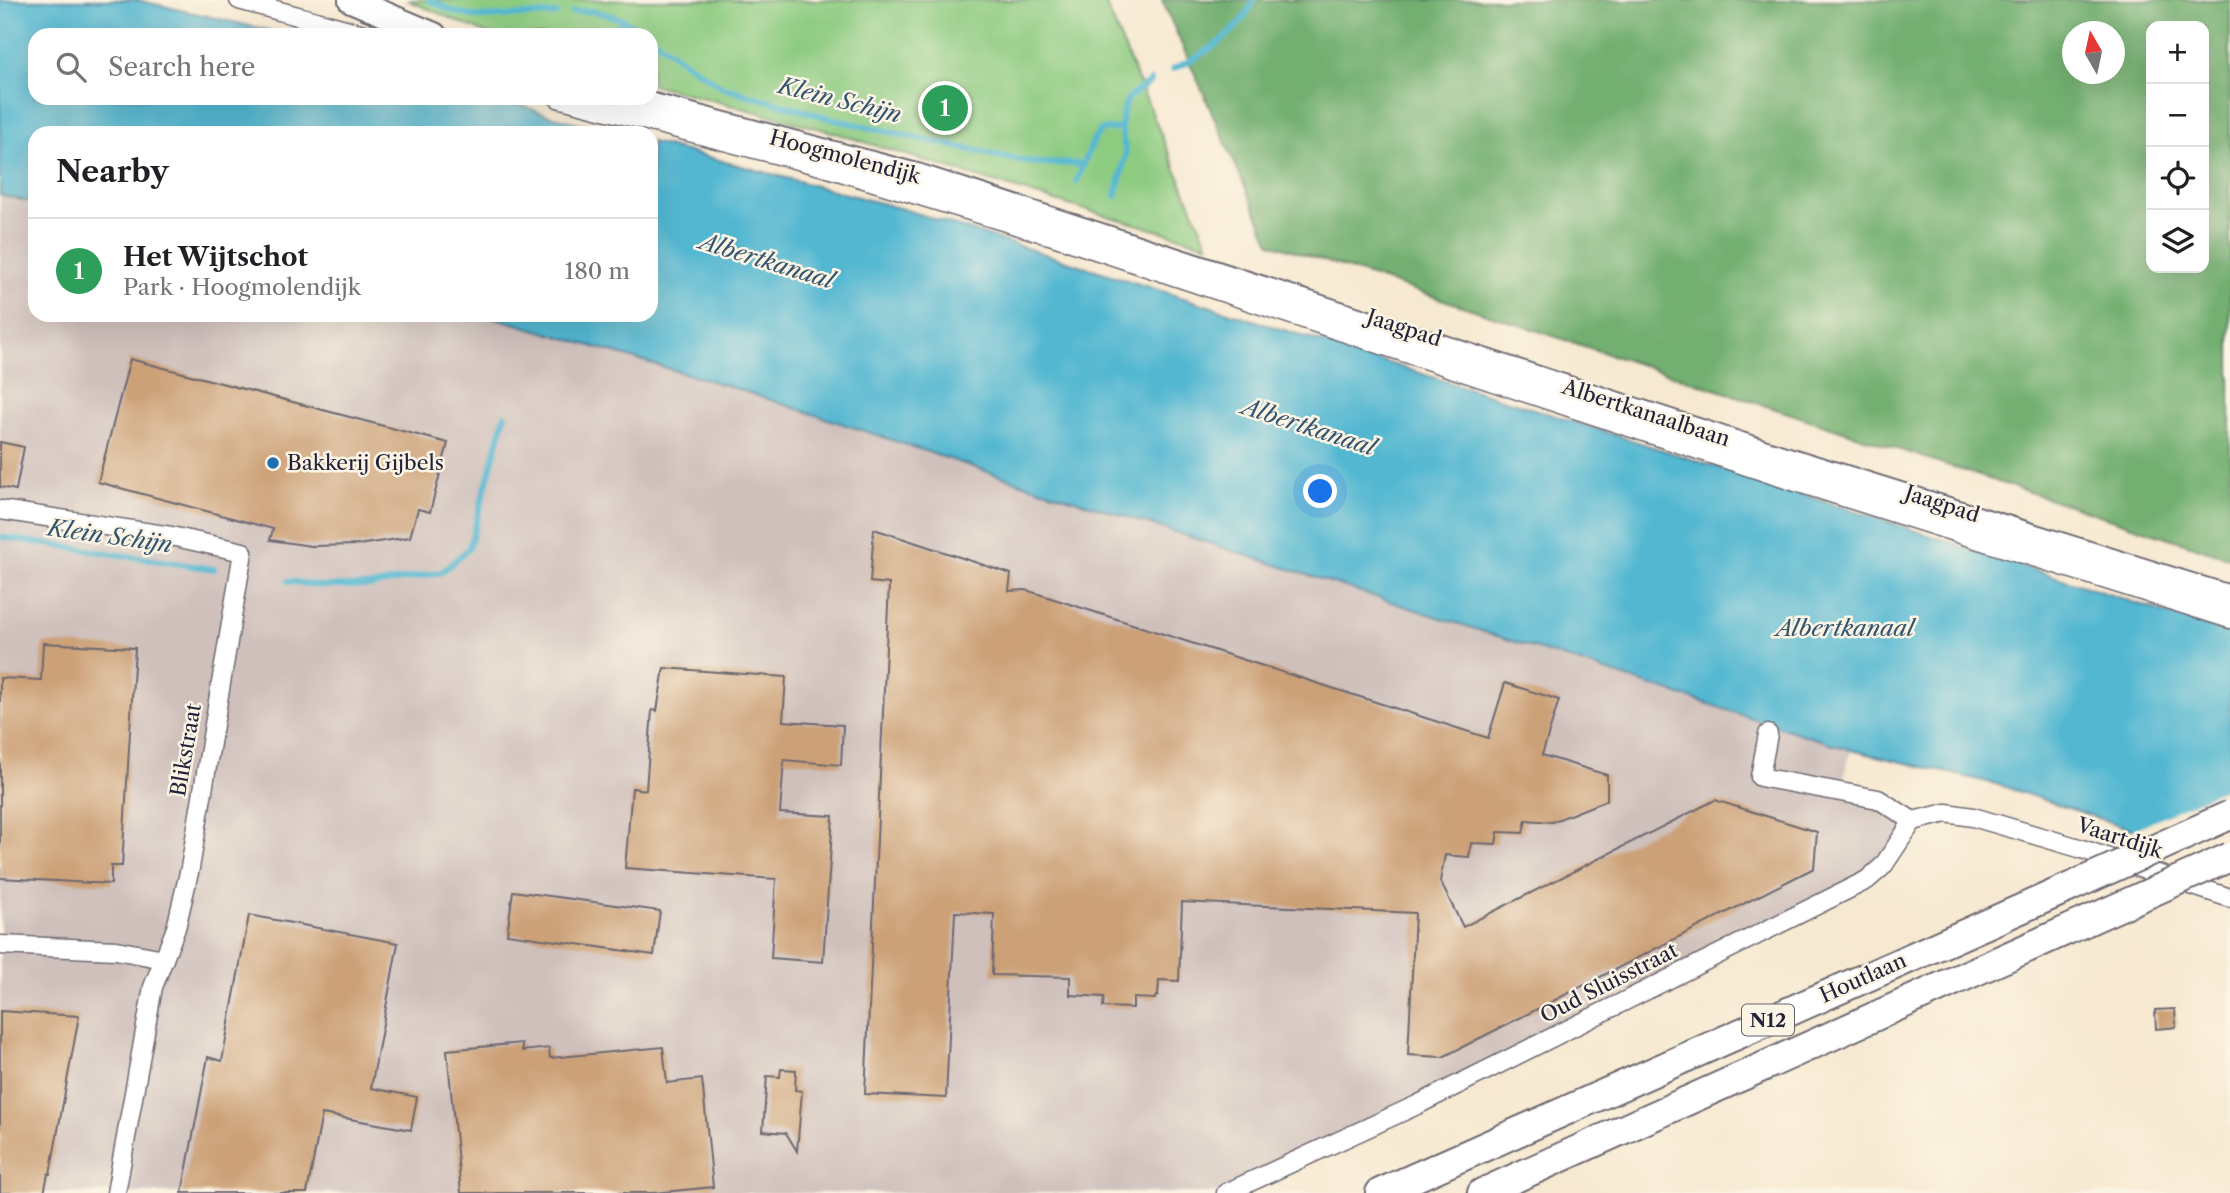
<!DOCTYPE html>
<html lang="en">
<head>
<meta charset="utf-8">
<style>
  :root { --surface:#fff; --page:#f2f2f2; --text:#202124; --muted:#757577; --line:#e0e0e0; --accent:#1f6fb2 }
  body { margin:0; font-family:"Libre Caslon Text",serif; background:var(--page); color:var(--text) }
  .controls { position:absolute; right:21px; top:21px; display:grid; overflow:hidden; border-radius:14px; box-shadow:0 7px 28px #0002 }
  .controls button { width:63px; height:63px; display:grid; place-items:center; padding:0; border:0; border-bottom:2px solid var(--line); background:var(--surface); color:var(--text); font:35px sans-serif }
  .compass { position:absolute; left:2062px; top:21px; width:63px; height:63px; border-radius:50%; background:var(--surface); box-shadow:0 7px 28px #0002; rotate:351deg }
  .you { position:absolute; left:1321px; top:492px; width:24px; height:24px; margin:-18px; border:5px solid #fff; border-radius:50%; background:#1a73e8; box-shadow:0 0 0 10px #1a73e833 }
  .badge { display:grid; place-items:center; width:46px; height:46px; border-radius:50%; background:var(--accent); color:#fff; font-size:23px; font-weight:700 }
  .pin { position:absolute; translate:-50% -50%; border:4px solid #fff; box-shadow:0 2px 7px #0006 }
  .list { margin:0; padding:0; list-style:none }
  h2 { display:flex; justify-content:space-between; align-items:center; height:91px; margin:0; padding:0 28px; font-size:30px }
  h2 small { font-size:23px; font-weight:400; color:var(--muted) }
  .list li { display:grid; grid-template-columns:46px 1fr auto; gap:21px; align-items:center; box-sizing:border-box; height:105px; padding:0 28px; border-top:2px solid var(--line) }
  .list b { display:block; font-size:26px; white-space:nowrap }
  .list p { margin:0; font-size:23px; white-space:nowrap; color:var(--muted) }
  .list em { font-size:23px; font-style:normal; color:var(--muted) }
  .icon { flex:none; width:38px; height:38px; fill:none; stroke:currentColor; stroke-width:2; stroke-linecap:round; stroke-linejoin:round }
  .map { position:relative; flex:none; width:2230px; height:1193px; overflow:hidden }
  .search { position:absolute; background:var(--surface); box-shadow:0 7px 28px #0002; left:28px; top:28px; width:630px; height:77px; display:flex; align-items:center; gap:18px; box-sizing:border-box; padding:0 24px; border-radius:21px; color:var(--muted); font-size:26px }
  .panel { position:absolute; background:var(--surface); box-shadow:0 7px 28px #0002; left:28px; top:126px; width:630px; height:196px; border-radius:21px }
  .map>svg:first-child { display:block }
  .industrial { fill:#cfc0bb }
  .green { fill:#8dcb81; stroke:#58765e; stroke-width:2 }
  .forest { fill:#72af6f; stroke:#4a6855; stroke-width:2; fill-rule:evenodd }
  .water { fill:#52b7d1; stroke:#3a6c86; stroke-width:2 }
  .pier { fill:#f7e9d1 }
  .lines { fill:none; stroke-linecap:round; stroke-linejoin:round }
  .stream { stroke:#52b7d1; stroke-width:6 }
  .building { fill:#cca178 }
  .street-casing { stroke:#6d6870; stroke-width:21 }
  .secondary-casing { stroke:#6d6870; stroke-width:28 }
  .primary-casing { stroke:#6d6870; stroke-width:32 }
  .street { stroke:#fff; stroke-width:18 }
  .secondary { stroke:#fff; stroke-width:24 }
  .primary { stroke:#fff; stroke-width:28 }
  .primary-bridge-casing { stroke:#6d6870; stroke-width:32; stroke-linecap:butt }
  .primary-bridge { stroke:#fff; stroke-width:28 }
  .poi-dot { fill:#1f6fb2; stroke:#fcf5e5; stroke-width:2.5 }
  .labels { text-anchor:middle; stroke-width:5; stroke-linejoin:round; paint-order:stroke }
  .shield { fill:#fcf5e5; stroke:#63616e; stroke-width:2 }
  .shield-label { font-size:19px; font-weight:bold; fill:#22223b }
  .street-label { font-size:21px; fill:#22223b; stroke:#fcf5e5 }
  .poi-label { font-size:21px; fill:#22223b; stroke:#fcf5e5; text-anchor:start }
  .water-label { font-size:23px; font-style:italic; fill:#335670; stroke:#fcf5e5 }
</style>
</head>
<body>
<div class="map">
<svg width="2230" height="1193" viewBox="0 0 2230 1193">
  <rect width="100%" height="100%" fill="#fcf5e5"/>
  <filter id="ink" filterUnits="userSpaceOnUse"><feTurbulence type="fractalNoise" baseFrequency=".0143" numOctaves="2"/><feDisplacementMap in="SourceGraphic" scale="14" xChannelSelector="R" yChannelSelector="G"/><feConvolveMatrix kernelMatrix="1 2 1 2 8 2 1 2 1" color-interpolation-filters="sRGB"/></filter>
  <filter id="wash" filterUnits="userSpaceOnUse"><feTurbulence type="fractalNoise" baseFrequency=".00686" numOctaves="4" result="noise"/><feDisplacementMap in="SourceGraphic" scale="28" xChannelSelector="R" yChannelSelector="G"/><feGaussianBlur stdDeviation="1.57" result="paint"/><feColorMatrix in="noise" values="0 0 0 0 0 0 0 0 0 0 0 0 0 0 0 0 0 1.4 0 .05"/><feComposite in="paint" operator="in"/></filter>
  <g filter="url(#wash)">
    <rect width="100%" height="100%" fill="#f7e9d1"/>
    <path class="industrial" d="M0,195l35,8v112h451l242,71 291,96 832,268 -11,42 73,29 -30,45 -657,327h-1226z"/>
    <path class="green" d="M407,0h697l104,245 -149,-43 -227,-70 -181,-48v-49h-161z"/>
    <path class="forest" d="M1162,0h1068v558l-960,-315zM2151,26h53v242h-53zM2072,32h42v42h-42z"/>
    <g class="water">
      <path d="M0,0h137l152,35h-254v63h466l50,18 64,17h-580v70l-35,-8z"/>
      <path d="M651,142l252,67 958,304 369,121v228l-234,-78 -145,-34 -832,-268 -291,-96 -242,-71h165z"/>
    </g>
    <path class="pier" d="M2230,786v79l-102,-33z"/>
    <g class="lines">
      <g class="stream">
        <path d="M429,0l26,12 22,5 79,-3"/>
        <path d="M573,12l20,-1 29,8"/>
        <path d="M614,35l8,-16 26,16"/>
        <path d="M651,37l35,26 38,25 112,32 163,36 37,7 48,1"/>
        <path d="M1173,69c32,-15 66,-35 81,-69"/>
        <path d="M1076,182l18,-43 7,-9 20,-2"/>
        <path d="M1116,196l10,-42 -5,-26 2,-17 5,-13 23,-17"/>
        <path d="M0,537l214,32"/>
        <path d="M288,581l33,5h49l72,-14 27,-24 36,-133"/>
      </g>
    </g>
    <g id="blocks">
      <g class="building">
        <path d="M130,359l318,84 -18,69 -12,-3 -8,28 -52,8 -47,1 -41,-6 3,-11 -175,-47z"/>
        <path d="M0,442l24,5 -8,43 -16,-3z"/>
        <path d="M874,529l137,45 -2,17 17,-1 462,148 17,-55 54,17 -17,55 65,20v25l-55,22 -26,-2 -3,13 -25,-1 -2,12 -25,-1 -2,14 -24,-2 -5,26 23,46 252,-127 102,32 -3,36 -371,189 -35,-2 7,-142 -233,-11 -3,79 -20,-1 -1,16h-2l-1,3 -22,-1v10l-30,-1 1,-10 -34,-2v-18l-78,-2 2,-61 -39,-2 -9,186 -81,-4 24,-510 -19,-2z"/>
        <path d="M43,643l92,5 -13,218h-11v18l-111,-6v-200l41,2z"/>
        <path d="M664,668l122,9 -3,44 60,4 -2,40 -57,-5 -4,53 53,3 -10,146 -52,-4 5,-79 -151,-11 7,-80 14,2 6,-80 5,1z"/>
        <path d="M513,891l147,20 -6,44 -147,-21z"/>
        <path d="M249,915l149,28 -27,145 46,9 -6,33 -89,-16 -15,79h-125l26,-136 14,4z"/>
        <path d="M2175,1009l1,18 -20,2 -1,-19z"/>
        <path d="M0,1011l79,5 -29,158h-2l-4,19h-44z"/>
        <path d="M522,1043v8l27,-3 1,10 113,-11 4,36 35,-4 11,108 -60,6h-192l-14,-143z"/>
        <path d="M781,1069l15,1 -1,20 7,1 -5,60 -11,-18 -23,-2 4,-55 13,1z"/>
      </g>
    </g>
  </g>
  <g filter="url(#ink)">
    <use href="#blocks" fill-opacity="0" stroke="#6d6870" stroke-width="2"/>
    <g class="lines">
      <g class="street-casing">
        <g id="street">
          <path d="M239,0l128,35"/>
          <path d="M558,98l263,68 238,72 724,240 447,141"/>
          <path d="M1,510l170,26 72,16 -53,316 -14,60 -23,59 -37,206"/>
          <path d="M1768,734l-8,43 118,22 35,22"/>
          <path d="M0,945l116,5 48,9"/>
          <path d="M1226,1193l191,-88 450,-225 16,-14 30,-45 33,-8 27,4 106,31 151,50"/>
        </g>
      </g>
      <g class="secondary-casing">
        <g id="secondary">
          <path d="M351,0l83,35"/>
          <path d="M623,98l294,78 836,273 477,149"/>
        </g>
      </g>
      <g class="primary-casing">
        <g id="primary">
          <path d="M1380,1193l688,-305"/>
          <path d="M1482,1193l603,-271"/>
        </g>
      </g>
      <use href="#street" class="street"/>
      <use href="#secondary" class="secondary"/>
      <use href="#primary" class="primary"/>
      <g class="primary-bridge-casing">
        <g id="primary-bridge">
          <path d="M2068,888l162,-73"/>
          <path d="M2085,922l145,-65"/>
        </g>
      </g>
      <use href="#primary-bridge" class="primary-bridge"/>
    </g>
  </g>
  <circle class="poi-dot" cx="273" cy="463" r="7"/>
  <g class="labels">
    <rect class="shield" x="1742" y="1004.5" width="52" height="31" rx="5"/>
    <g class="shield-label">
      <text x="1768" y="1027">N12</text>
    </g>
    <g class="street-label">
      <text transform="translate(845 157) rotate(15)" y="7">Hoogmolendijk</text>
      <text transform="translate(1404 328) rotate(18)" y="7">Jaagpad</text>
      <text transform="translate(1646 413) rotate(18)" y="7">Albertkanaalbaan</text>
      <text transform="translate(1942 504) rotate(18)" y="7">Jaagpad</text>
      <text transform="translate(186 750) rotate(-80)" y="7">Blikstraat</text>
      <text transform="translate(2120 838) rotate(18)" y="7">Vaartdijk</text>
      <text transform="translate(1863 978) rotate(-24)" y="7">Houtlaan</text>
      <text transform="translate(1609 983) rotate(-27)" y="7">Oud Sluisstraat</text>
    </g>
    <g class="poi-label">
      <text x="287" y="470">Bakkerij Gijbels</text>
    </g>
    <g class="water-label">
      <text transform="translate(840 100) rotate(14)" y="8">Klein Schijn</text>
      <text transform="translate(767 261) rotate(17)" y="8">Albertkanaal</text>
      <text transform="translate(1309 427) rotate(18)" y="8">Albertkanaal</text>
      <text transform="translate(110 536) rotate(8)" y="8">Klein Schijn</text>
      <text x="1845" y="636">Albertkanaal</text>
    </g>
  </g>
</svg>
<div class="controls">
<button>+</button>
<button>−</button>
<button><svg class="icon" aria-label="locate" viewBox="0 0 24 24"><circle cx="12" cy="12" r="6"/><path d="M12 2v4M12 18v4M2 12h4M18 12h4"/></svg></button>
<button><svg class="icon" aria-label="layers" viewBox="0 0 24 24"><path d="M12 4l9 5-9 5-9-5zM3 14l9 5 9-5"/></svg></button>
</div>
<svg class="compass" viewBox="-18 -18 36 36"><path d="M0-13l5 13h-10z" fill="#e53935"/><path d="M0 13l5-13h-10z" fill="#757577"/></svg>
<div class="you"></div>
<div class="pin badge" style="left:945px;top:108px;background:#2e9e5b">1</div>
<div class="search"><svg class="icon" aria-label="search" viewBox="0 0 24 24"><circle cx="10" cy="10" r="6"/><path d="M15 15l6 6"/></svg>Search here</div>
<section class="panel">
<h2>Nearby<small></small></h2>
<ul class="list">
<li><span class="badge" style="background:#2e9e5b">1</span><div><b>Het Wijtschot</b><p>Park · Hoogmolendijk</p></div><em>180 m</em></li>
</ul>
</section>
</div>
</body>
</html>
